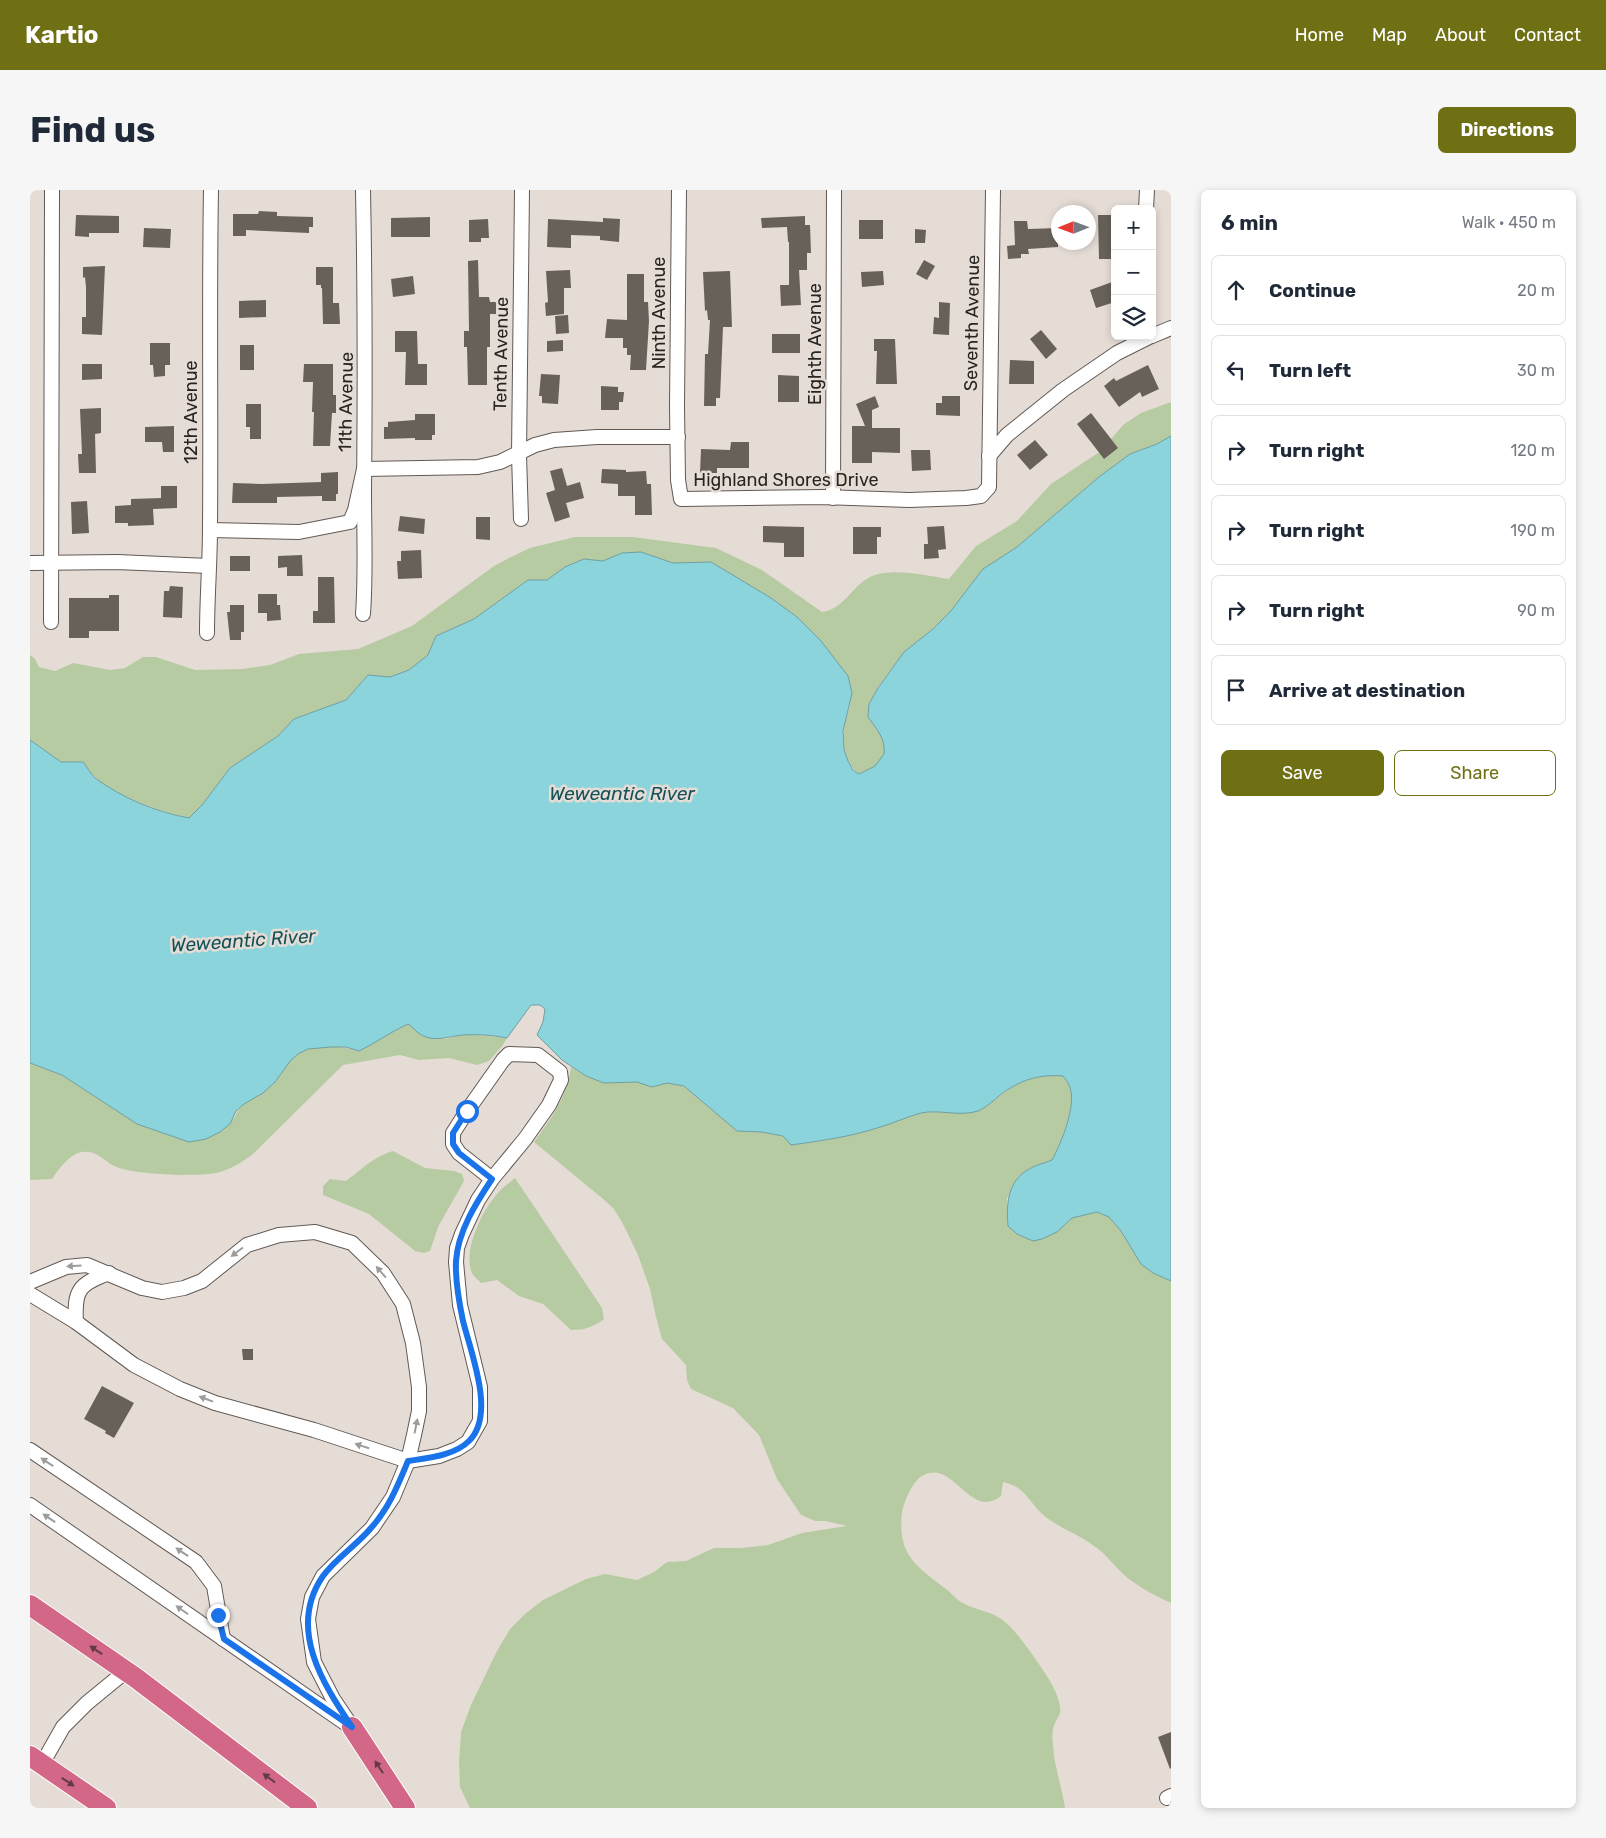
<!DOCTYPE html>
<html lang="en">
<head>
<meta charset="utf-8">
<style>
  :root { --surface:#fff; --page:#f6f6f7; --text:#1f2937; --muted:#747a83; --line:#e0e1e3; --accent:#6f7014 }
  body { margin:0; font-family:Rubik,sans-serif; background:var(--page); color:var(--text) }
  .controls { position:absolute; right:15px; top:15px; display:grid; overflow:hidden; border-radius:8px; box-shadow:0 2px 8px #0003 }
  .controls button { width:45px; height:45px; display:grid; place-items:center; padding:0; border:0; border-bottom:1px solid var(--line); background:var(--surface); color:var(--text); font:25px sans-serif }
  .compass { position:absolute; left:1021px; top:15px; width:45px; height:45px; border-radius:50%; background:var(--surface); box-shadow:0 2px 8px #0003; rotate:269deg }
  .stop { position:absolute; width:15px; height:15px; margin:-11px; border:4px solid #1a73e8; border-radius:50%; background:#fff }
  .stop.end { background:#1a73e8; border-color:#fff; box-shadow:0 1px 5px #0008 }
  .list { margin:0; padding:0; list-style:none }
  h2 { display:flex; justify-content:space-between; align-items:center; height:65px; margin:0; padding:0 20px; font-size:21px }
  h2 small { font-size:16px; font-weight:400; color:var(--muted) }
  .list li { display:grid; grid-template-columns:32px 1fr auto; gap:15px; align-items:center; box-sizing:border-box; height:70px; margin:0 10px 10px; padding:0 10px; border:1px solid var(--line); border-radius:8px }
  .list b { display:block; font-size:19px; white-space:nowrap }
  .list em { font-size:16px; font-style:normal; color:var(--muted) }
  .actions { display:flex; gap:10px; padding:15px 20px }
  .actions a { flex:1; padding:11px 0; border:1px solid var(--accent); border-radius:8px; text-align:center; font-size:18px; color:var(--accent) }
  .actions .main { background:var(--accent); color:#fff }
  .icon { flex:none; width:28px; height:28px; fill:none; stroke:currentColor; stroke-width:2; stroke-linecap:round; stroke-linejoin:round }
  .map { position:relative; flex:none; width:1141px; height:1618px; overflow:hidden; border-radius:8px }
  header { display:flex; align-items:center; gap:30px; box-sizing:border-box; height:70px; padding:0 25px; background:var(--accent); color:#fff }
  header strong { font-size:24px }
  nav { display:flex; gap:28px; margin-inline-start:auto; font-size:18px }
  .intro { display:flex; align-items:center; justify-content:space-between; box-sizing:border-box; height:120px; padding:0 30px }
  h1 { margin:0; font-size:35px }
  .button { padding:12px 22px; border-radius:8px; background:var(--accent); color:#fff; font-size:18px; font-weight:700 }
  main { display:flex; gap:30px; padding:0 30px }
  aside { flex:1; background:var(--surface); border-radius:8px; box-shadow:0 2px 8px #0003 }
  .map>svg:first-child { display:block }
  .green { fill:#b6cba1 }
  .water { fill:#8cd4db; stroke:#6e9fa3 }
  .building { fill:#68615a }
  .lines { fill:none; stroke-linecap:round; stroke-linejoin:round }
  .minor-casing { stroke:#625954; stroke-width:16 }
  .highway-casing { stroke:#fff; stroke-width:22 }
  .minor { stroke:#fff; stroke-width:14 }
  .highway { stroke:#d26788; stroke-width:20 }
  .oneway { fill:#9e9c9b }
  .oneway2 { fill:#633b45 }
  .route { stroke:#1a73e8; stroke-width:6 }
  .labels { text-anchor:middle; stroke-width:5; stroke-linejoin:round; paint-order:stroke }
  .street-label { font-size:18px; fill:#272421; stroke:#e6dcd6 }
  .water-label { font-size:19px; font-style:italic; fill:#135258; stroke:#e6dcd6 }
</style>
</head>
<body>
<header>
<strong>Kartio</strong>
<nav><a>Home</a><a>Map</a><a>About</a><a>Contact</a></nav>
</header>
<div class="intro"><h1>Find us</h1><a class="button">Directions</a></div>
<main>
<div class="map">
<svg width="1141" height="1618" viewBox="0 0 1141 1618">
  <rect width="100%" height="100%" fill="#e6dcd6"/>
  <g class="green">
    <path d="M1141,212v34l-14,8 -27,10 -31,23 -82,70 -34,22 -33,43 -17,17 -29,23 -26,35 -9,17 -1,13c8,11 18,22 16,37l-9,12 -16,8c-21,-17 -17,-46 -9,-68l-53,-89 -26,-19 -60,-36 -38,1 -32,-11 -19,1 -19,8 -19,-2 -19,8 -18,13h-19l-54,39 -38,17 -8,19 -19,15 -19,7 -22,-2 -22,25 -52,19 -16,17 -48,32 -28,37 -13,13c-25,-5 -80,-24 -96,-43 -4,-4 -6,-8 -10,-12l-22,-1 -31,-22v-85l5,4 4,8 16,4 18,-8 37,7 15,-2 18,-11h13l39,13 47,-1 28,-4 29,-11 59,-5 54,-23 82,-60 17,-9 19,-9 45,-11h58l83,11 46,22 60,42c24,-3 31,-30 53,-37 20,-7 54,1 74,4l27,-33 41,-25 34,-37 50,-33 22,-26 18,-12z"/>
    <path d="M378,834l12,10 26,5 14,-4h19l28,3 -4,7 -14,16 -12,4 -28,-7 -30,2 -19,-5 -57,10 -90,89c-9,7 -19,13 -30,17 -18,7 -87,4 -106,-4 -12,-4 -19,-17 -34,-15 -13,1 -24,17 -31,27l-22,1v-117l32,12 75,49 52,18c8,-3 37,-14 41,-19 6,-6 7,-13 13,-19 11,-8 22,-12 31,-22 7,-6 11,-15 16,-21 15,-19 49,-16 69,-10 17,-8 31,-19 49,-27z"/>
    <path d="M541,877l15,9 18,7 33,-1 15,5 15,-4 17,3 28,23 50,23 21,4 9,9 31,-4 31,-7 23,-6 44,-15 18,-2 21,2 30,-10 28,-20 17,-7h28c2,3 5,6 6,9 9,20 -8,58 -17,75l-24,9 -21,29 1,27 49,7 15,-14 25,-6 12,5 12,14 20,33 12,9 18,8v322c-17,-8 -35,-17 -49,-30 -10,-10 -17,-20 -28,-27 -17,-13 -38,-19 -53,-33 -14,-14 -16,-26 -38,-31l-2,14c-31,25 -48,-39 -79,-20 -10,6 -18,26 -20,36 -5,43 14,54 44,77 6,4 10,11 17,14 14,8 29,8 41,18 13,10 37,45 46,60 4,7 12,23 10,32 -1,3 -4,7 -5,10 -3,6 -3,15 -2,22 1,21 9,42 12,63h-595l-10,-21 -1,-25 2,-30 10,-27 26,-54 13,-22 15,-15 18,-14 43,-21 19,-5 32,6 17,-8 13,-10 19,-1 28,-13h27l27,-3 34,-12 45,-7 -21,-5h-11l-14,-6 -24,-36 -18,-44 -26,-27 -42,-19 -4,-9 -1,-15 -24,-26 -6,-22 -6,-28 -12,-34 -16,-33 -8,-13 -12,-11 -68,-56c17,-23 33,-45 37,-75z"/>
    <path d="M363,961l32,17 29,3 8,3 2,7 -26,46 -8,24 -6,2 -9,-2 -46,-37 -46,-19v-9l7,-7 16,2c18,-13 25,-23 47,-30z"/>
    <path d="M485,988l87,130 2,11c-10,8 -20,11 -33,11l-28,-26 -24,-8 -22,-16 -16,3c-2,-3 -6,-5 -8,-8 -12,-22 9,-64 24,-81 5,-6 12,-11 18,-16z"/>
  </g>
  <path class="water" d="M1141,246v845l-18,-8 -12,-9 -20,-33 -12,-14 -12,-5 -25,6 -15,14 -15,7 -9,2 -16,-7 -9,-8c-2,-23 0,-45 21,-57 7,-4 16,-6 23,-9 9,-17 26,-56 17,-75 -1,-3 -4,-6 -6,-9 -24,-2 -44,4 -64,20 -6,5 -14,12 -21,15 -19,6 -39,-2 -57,2 -15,4 -29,11 -44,15 -28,9 -57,13 -86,17l-8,-9 -21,-4 -25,-1 -53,-45 -17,-3 -15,4 -15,-5 -33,1 -18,-7 -24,-16 -25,-25 6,-13 2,-13 -5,-4h-9l-24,33c-15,-3 -29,-4 -44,-3 -14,1 -29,8 -43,-1 -4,-2 -7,-7 -12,-10 -18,8 -32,19 -49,27l-13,-4h-15l-23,2 -10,5 -7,6 -16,22 -12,11 -19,11 -8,7 -6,13 -10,8 -14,7 -17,3 -52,-18 -75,-49 -32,-12v-323l31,22h22c4,5 8,12 12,16 27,20 61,34 94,40l13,-13 28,-37 48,-32 16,-17 52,-19 22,-25 22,2 19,-7 19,-15 8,-19 38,-17 54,-39h19l18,-13 19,-8 19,2 19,-8 19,-1 32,11 38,-1 60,36 26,19 24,24 27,35 4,17 -9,38 1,19 4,11 5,9 6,4 16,-8 9,-12c2,-15 -8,-26 -16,-37l1,-13 9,-16 26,-36 29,-23 17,-17 33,-43 34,-22 82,-70 31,-23 27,-10z"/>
  <g class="building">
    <path d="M229,21l18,1v4l36,1v10h-4v6l-63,-3v6h-13v-22h25z"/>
    <path d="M46,25l43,1v17h-30v4l-14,-1z"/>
    <path d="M1068,25h13v19h4v25h-16z"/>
    <path d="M775,26v9h5l1,28h-4v17h-8l2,35 -20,1 -1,-21h9v-43h-1l-1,-15 -25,1 -1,-10z"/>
    <path d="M400,27v20h-39v-19z"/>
    <path d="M573,28l17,1 -1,23 -19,-2v-4l-29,-1v13l-24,-1 1,-28 55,3z"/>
    <path d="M458,29l1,19h-8v4h-12v-22z"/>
    <rect x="829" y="30" width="24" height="19"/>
    <path d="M984,31h13l1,8 30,-1v19l-30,2 1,5h-8v4l-13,1 -1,-13 8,-1z"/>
    <path d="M114,38l27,1 -1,19 -27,-1z"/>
    <path d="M885,39l11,1 -1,13h-10z"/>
    <path d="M448,70l1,37h10l1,5h6v12h-6v33h-3v38h-19l-1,-38h-3v-16h5l-1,-70z"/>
    <path d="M894,70l11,6 -8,14 -11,-6z"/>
    <path d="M75,76l-3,69 -20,-1v-17h4v-30l-1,-10 -2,1v-11z"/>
    <path d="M286,77h17v36h6l1,21h-17l-1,-36h-1v-3h-5z"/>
    <path d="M540,80l1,18h-7v26l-18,2 -1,-13 3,-1 -2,-31z"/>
    <path d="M700,81l2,56h-9l-3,71h-4v8h-12l1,-52h3l2,-34h-2l-1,-10 -2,1 -2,-39z"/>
    <path d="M853,81l1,14 -22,2 -1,-15z"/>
    <path d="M597,84h17v28h4l1,19 -3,49h-16l1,-15h-4v-7h-4v-10h-18l2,-19 20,1z"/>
    <path d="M383,86l2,18 -22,3 -2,-18z"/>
    <path d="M1085,91v21l-19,6 -6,-18z"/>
    <path d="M236,110v17l-27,1v-17z"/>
    <path d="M909,112l11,1 -1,32 -16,-1 1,-17 5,1z"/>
    <path d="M538,125l1,18 -13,1 -1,-18z"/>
    <path d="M1011,140l16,19 -11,10 -16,-20z"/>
    <path d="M365,141h22l1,33h9v21h-22l1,-33h-11z"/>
    <rect x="742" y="144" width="28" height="19"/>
    <path d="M844,149h21l2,45h-21l1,-33h-3z"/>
    <path d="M533,150v11l-16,1v-11z"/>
    <path d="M120,153h20v22h-5v11l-11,1 -1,-12h-3z"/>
    <rect x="210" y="155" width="14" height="25"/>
    <path d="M980,170l24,1v23h-25z"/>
    <path d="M52,174h20v15l-20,1z"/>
    <path d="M274,174h29v31h3v18h-4l-2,33h-17l1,-34h-2l1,-30h-10z"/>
    <path d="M1118,175l11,24 -17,8 -2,-5 -21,15 -15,-21 10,-8 2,3z"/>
    <path d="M511,184l19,1 -2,29 -16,-1v-7h-3z"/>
    <path d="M748,185l21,1v26h-21z"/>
    <path d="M571,196l17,1v5h6l-1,10h-4v8h-18z"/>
    <path d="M845,206l4,11 -7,3v18h28v25l-28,-1v11h-20v-37h13l-9,-22z"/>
    <path d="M912,206h18v20l-24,-1v-12h6z"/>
    <path d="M216,214h15v35h-11v-12h-4z"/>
    <path d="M71,218v25l-6,1 1,39h-17l-1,-19h4l-2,-45z"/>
    <path d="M1061,223l27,35 -14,11 -27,-35z"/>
    <path d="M385,224h20v21h-3v5h-17v-2l-31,1v-12h4v-5l27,-2z"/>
    <path d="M144,236v26h-11l-1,-10h-17v-15z"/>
    <path d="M1005,250l13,15 -18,15 -13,-15z"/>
    <path d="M701,252h18v26h-32v5h-17l1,-24 29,1z"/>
    <path d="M881,260h19l1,20 -19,1z"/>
    <path d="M532,278l5,18 13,-4 4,16 -18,5 4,14 -15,5 -9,-29 9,-3 -5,-19z"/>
    <path d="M572,279l24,1v2l20,-1 1,13h4l1,31h-17v-19h-17v-12l-17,-1z"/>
    <path d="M308,282v22h-2v7h-14v-5l-45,1v6h-45l1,-20 29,1 59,-2v-9z"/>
    <path d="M131,296h16v22l-24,1 1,16 -26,1v-3h-13v-17l16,-1v-6l30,-1z"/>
    <path d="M57,311l2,32 -17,1 -1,-32z"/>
    <path d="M370,326l25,3 -1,15 -26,-3z"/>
    <path d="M446,327h14v23l-14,-1z"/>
    <path d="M733,336l41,1v30h-20v-14l-21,-1z"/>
    <path d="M914,336l2,23 -8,1 1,8 -15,1v-15h4l-1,-17z"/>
    <path d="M823,337h28v10h-4v17h-24z"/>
    <path d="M391,360l1,28 -24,1 -1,-18h4v-10z"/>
    <path d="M272,365l1,21h-16v-9l-9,1v-12z"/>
    <rect x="200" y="366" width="20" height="15"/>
    <path d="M288,387h16l1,46h-22v-12h5z"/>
    <path d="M140,396l13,1 -1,31 -19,-1 1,-26h5z"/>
    <path d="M228,404h19v11h3l1,15 -14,1v-8h-9z"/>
    <path d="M79,405h10v36h-30v7h-20v-40h40z"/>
    <path d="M200,415h14v27h-3v8h-11l-3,-28h3z"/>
    <path d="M212,1159h11v11h-10z"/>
    <path d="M72,1196l32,17 -20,35 -9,-5 1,-2 -22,-12z"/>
    <path d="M1141,1542v36l-1,1 -12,-32z"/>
  </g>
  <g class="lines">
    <g class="minor-casing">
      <g id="minor">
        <path d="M649,0l-2,216 1,74 3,19 142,-2 86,3 57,-2 15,-2 8,-9 4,-297"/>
        <path d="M1116,19l1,-19"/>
        <path d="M1122,146l19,-8"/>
        <path d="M959,266l18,-21 56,-45 54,-37 34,-17"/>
        <path d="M803,308l1,-308"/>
        <path d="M491,329l-2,-64 3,-265"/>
        <path d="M180,340l89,2 51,-10 5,-12 9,-41 114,-2 22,-5 35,-17 19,-5 43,-3h81"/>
        <path d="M0,373l87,-1 92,4"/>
        <path d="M333,424c3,-41 1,-82 1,-123 1,-100 1,-200 -1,-301"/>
        <path d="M21,432l1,-432"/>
        <path d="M177,443c0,-35 3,-71 3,-106 1,-112 -1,-225 1,-337"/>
        <path d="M0,1092l36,-15 21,-2 55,23 20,4 22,-4 18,-7 45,-36 32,-10 36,-3 37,11 31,30 20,31 10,39 6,44v24l-5,24 -6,26 -15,36 -21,31 -49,48 -11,21 -4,22 6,43 19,37 19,28"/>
        <path d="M0,1104l46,28 58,43 46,24 35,14 99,27 94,31 31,-5 18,-7 11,-7 12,-21v-34l-20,-82 -4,-43 1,-14 5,-14 16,-34 14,-21 -33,-26 -6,-9v-11l14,-22 36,-51 6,-6 29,1 22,17 1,8 -12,25 -24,34 -33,40"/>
        <path d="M46,1132c-2,-32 3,-38 33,-49"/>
        <path d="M0,1260l166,112 18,24 9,53"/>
        <path d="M0,1315l315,218"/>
        <path d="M12,1574l21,-37 24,-24 39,-32"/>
        <path d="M1137,1608l4,-2"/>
      </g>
    </g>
    <g class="highway-casing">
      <g id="highway">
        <path d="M0,1415l106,73 171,130"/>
        <path d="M322,1537l53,81"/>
        <path d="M0,1566l76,52"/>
      </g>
    </g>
    <use href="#minor" class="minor"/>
    <use href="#highway" class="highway"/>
  </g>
  <defs><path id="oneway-solid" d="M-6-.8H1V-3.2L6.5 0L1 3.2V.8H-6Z" transform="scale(1.25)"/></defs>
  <g class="oneway">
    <use href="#oneway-solid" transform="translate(207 1062) rotate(143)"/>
    <use href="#oneway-solid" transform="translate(44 1076) rotate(176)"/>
    <use href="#oneway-solid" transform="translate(351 1082) rotate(-131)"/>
    <use href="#oneway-solid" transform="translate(176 1209) rotate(-159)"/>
    <use href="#oneway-solid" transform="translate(386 1236) rotate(-79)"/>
    <use href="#oneway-solid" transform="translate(332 1256) rotate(-162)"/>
    <use href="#oneway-solid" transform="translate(17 1272) rotate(-146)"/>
    <use href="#oneway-solid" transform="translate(19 1328) rotate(-146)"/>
    <use href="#oneway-solid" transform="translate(152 1362) rotate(-146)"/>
    <use href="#oneway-solid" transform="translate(152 1420) rotate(-145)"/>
  </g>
  <g class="oneway2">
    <use href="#oneway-solid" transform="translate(66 1460) rotate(-146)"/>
    <use href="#oneway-solid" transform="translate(349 1577) rotate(-123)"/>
    <use href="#oneway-solid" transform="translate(239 1588) rotate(-143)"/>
    <use href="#oneway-solid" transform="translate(38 1592) rotate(34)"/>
  </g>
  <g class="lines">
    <path class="route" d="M188,1425l6,24 128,88c-29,-43 -65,-99 -29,-151 13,-18 34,-31 48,-48 18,-20 27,-43 37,-67 19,-3 46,-5 61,-20 27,-26 2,-88 -6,-120 -4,-19 -8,-40 -7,-60 2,-30 20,-58 36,-82l-33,-26 -6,-9v-11l14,-22"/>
  </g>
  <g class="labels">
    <g class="street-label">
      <text transform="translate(629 123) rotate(-90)" y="6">Ninth Avenue</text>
      <text transform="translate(942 133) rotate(-89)" y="6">Seventh Avenue</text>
      <text transform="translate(785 154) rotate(-90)" y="6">Eighth Avenue</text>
      <text transform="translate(471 164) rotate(-89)" y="6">Tenth Avenue</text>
      <text transform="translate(316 212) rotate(-89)" y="6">11th Avenue</text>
      <text transform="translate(161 222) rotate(-90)" y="6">12th Avenue</text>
      <text x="756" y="296">Highland Shores Drive</text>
    </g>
    <g class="water-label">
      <text x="592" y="610">Weweantic River</text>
      <text transform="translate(213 750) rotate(-4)" y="7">Weweantic River</text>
    </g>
  </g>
</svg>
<div class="controls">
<button>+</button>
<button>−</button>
<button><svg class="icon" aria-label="layers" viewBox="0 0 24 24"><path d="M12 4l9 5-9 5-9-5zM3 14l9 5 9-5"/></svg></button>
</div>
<svg class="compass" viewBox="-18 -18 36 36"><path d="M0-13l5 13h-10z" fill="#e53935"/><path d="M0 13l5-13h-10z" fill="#747a83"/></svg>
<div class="stop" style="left:437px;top:921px"></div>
<div class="stop end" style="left:188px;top:1425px"></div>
</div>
<aside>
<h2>6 min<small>Walk · 450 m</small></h2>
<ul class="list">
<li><svg class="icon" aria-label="ahead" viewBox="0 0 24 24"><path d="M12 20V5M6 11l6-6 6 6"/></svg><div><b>Continue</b></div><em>20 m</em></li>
<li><svg class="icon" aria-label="left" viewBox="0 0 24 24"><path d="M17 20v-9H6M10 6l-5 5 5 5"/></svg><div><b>Turn left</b></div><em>30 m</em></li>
<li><svg class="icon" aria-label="right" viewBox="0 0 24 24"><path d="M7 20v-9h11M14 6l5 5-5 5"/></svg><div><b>Turn right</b></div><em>120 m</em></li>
<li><svg class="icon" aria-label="right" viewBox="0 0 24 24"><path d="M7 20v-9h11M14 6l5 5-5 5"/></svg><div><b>Turn right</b></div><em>190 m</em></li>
<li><svg class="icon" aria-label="right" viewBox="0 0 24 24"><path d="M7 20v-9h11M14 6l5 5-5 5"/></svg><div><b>Turn right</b></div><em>90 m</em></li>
<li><svg class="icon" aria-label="arrive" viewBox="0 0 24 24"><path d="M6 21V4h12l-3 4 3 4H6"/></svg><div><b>Arrive at destination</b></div></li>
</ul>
<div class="actions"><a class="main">Save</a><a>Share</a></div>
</aside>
</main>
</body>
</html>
